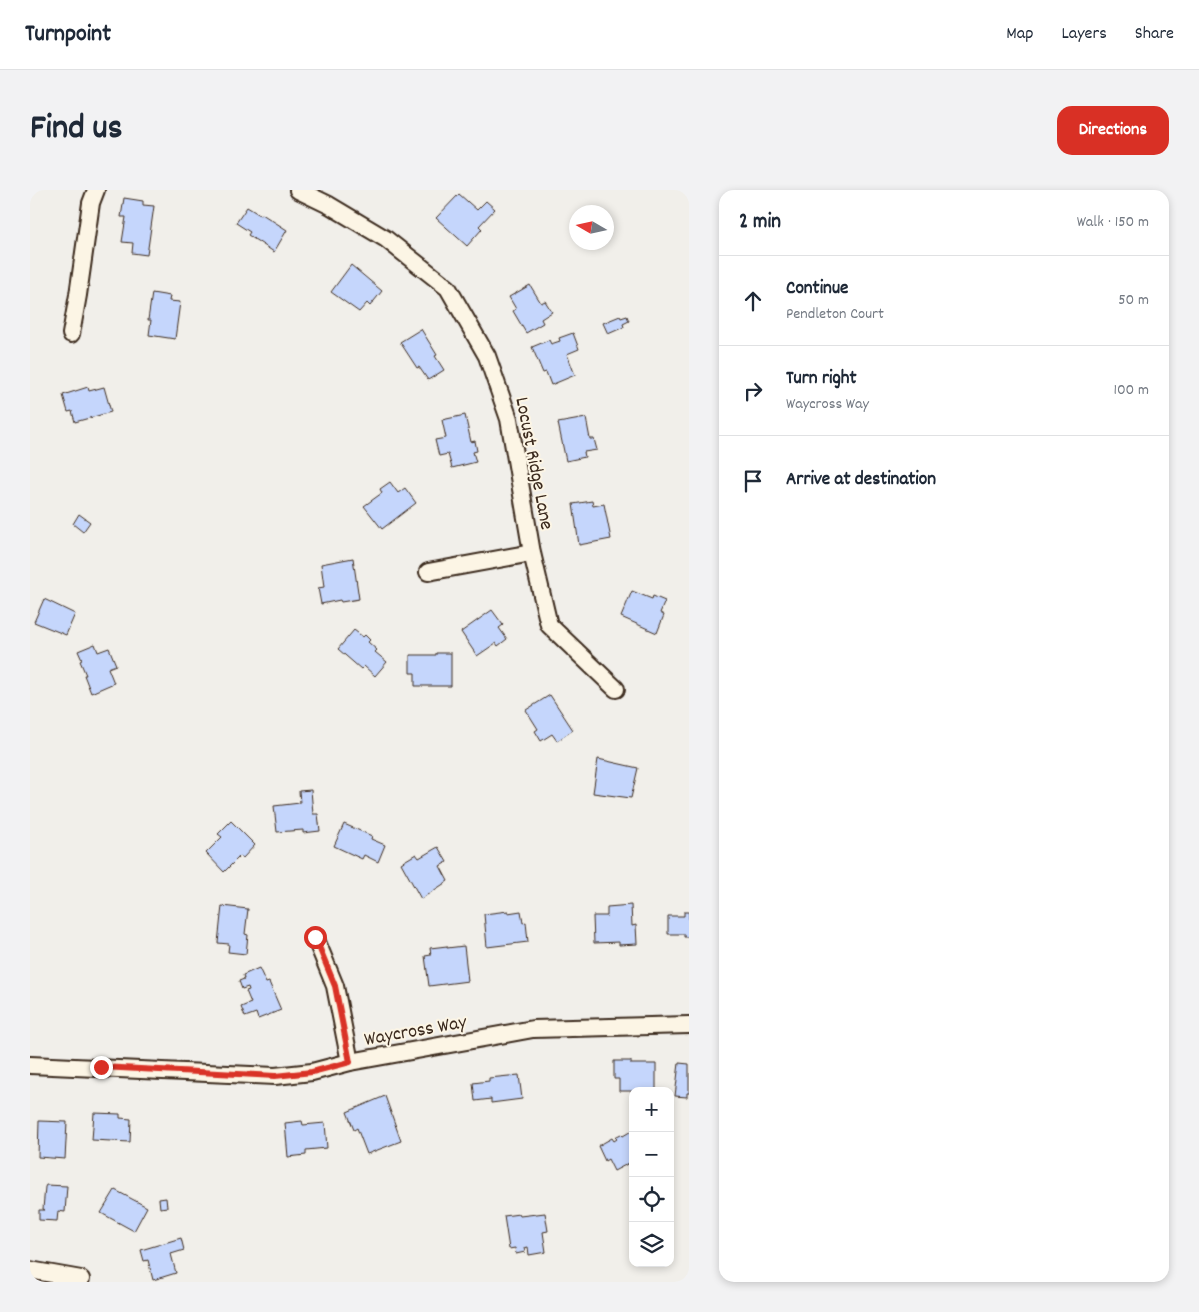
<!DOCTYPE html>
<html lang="en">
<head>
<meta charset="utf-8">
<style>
  :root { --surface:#fff; --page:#f2f2f3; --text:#1f2937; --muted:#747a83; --line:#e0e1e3; --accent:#d93025 }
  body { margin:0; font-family:Dekko,sans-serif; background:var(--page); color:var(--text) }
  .controls { position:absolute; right:15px; bottom:15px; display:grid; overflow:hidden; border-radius:10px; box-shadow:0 2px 8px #0003 }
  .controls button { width:45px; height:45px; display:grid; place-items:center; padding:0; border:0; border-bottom:1px solid var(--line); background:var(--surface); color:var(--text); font:25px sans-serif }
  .compass { position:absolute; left:539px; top:15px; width:45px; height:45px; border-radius:50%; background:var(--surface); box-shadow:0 2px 8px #0003; rotate:279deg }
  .stop { position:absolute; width:15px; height:15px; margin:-11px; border:4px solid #d93025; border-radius:50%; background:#fff }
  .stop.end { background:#d93025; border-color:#fff; box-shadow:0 1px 5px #0008 }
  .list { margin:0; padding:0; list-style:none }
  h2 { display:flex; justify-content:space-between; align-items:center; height:65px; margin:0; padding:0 20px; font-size:21px }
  h2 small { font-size:16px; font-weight:400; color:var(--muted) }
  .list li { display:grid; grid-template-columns:32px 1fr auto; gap:15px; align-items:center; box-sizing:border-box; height:90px; padding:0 20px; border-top:1px solid var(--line) }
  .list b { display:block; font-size:19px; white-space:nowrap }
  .list p { margin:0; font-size:16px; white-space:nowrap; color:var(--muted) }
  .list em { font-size:16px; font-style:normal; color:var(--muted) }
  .icon { flex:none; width:28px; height:28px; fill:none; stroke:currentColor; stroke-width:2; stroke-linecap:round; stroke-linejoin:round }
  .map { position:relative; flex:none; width:659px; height:1092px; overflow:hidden; border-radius:15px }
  header { display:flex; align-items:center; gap:30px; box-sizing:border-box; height:70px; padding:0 25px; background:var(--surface); border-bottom:1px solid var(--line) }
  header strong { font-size:24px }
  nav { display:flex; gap:28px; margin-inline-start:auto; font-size:18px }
  .intro { display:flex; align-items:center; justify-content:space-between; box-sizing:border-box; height:120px; padding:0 30px }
  h1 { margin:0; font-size:35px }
  .button { padding:12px 22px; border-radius:15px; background:var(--accent); color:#fff; font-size:18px; font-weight:700 }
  main { display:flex; gap:30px; padding:0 30px }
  aside { flex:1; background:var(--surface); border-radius:15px; box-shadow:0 2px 8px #0003 }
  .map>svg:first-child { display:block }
  .building { fill:#c5d6fc; stroke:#3b2a1e }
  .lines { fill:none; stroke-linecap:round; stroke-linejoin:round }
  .minor-casing { stroke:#3b2a1e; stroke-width:20 }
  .minor { stroke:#fcf5e5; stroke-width:16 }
  .route { stroke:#d93025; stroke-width:6 }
  .labels { text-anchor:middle; stroke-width:4; stroke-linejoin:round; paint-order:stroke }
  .street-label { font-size:20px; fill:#3b2a1e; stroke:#fcf5e5 }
</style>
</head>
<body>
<header>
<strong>Turnpoint</strong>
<nav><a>Map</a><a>Layers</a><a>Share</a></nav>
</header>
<div class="intro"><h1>Find us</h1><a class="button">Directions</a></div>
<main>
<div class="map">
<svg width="659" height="1092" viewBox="0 0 659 1092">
  <rect width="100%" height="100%" fill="#f1efea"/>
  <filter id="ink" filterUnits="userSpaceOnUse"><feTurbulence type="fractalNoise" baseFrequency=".02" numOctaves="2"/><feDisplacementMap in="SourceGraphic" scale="10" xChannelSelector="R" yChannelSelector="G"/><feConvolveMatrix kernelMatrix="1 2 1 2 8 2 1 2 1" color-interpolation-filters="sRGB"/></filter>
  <g filter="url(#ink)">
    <g class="building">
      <path d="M429,4l18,16 9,-9 9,8 -16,17 3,3 -15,17 -31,-28z"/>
      <path d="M94,8l19,3v4l11,1 -7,49 -15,-2 1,-10 -11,-1 4,-25h-5z"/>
      <path d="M217,17l13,8 2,-1 25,16 -13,22 -26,-17 2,-3 -14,-9z"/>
      <path d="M321,75l31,26 -12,15 -3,-3 -8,9 -28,-20z"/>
      <path d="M500,95l11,18 4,-2 7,11 -11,7 2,4 -17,10 -13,-22 3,-2 -7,-12z"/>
      <path d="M122,103l18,3 -1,5 11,1 -5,37 -26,-4 2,-15h-3z"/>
      <path d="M590,126l1,2 6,-2 2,5 -6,3 1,3 -16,7 -5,-11z"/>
      <path d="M391,139l16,26 -2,1 9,14 -16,10 -9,-13 -2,1 -17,-26z"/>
      <path d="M543,143l6,16 -12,5 8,21 -24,10 -5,-13 -3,1 -11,-26 17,-7 2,4 9,-3 -1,-3z"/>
      <path d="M58,197l1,4 15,-4 7,25 -36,10 -3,-11 -4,1 -5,-17z"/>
      <path d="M435,225l6,27 4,-1 2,10 -4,1 3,10 -24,6 -4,-14 -9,2 -4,-16 11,-2 -4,-18z"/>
      <path d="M556,228l4,21h4l3,11 -13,2 1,5 -19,4 -8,-38z"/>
      <path d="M360,292l8,11 7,-5 11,15 -34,26 -18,-23 18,-13 -2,-4z"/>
      <path d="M562,311l1,5 11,-2 7,35 -32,6 -6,-41z"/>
      <path d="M49,324l11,8 -7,10 -10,-8z"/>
      <path d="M323,368l6,41 -18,3 -1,-2 -19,4 -3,-16 6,-1 -3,-23z"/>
      <path d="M602,401l20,8 1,-3 12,5 -5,12 4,2 -7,18 -36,-16z"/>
      <path d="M14,409l31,15 -9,21 -32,-13z"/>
      <path d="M462,420l11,15 -4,3 8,11 -9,7 -2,-3 -19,13 -16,-24z"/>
      <path d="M324,440l9,7 2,-2 5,5 -2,2 9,8 -2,2 12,10 -12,14 -11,-10 -3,3 -23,-20z"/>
      <path d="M65,454l3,8 11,-4 7,17 -8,3 6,15 -23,10 -7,-18h2l-6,-14 2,-1 -4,-9z"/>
      <path d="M406,463h15v33h-36v-13h-5v-18h26z"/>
      <path d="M520,505l23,35 -16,11 -5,-7 -11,7 -6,-10 3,-2 -12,-19z"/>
      <path d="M568,569l40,9 -7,30 -38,-5z"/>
      <path d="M281,600l2,24h5l2,17 -17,2v-3l-26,2 -3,-26 26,-3 -1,-12z"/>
      <path d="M201,631l24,24 -12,13 -3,-2 -16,16 -18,-19 16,-16 -4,-3z"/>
      <path d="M314,634l28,12 -1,3 14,6 -7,17 -14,-7 -2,4 -28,-13z"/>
      <path d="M408,657l9,15 -7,4 8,15 -27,18 -20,-36 15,-9 3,4z"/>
      <path d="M601,715l1,21 4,-1 1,19 -18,1v-3l-25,1 -1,-27h14v-9z"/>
      <path d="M192,716l26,3 -3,25 3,1 -2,19 -18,-2 1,-8 -11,-1z"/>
      <path d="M478,721v2l13,-2 2,12 3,-1 2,20 -41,5 -3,-33z"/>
      <path d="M654,722h5v25h-5v-3h-16v-18h16z"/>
      <path d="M417,756v2l17,-2 4,35 -39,5 -4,-30 6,-1 -1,-7z"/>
      <path d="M229,778l7,15 3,-1 12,28 -23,9 -2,-6 -11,4 -4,-10 10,-4 -5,-12 3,-1 -1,-3 -6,2 -3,-8 5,-2 -1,-4z"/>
      <path d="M584,871h17v3h25v27h-37v-12h-5z"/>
      <path d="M649,873l10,1v29h-2v4l-12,-1z"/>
      <path d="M489,885l3,24 -31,4v-4l-16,2 -2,-18 16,-2v-3z"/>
      <path d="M355,906l16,45 -34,13 -10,-26 -3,2 -7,-18z"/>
      <path d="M64,923l26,1v4l11,1 -1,23 -38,-2z"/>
      <path d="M9,931l28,1 -2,37 -27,-2z"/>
      <path d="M272,931l1,4 22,-2 2,25 -21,2v5l-18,2 -3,-34z"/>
      <path d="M603,940v31l-19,10 -6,-12 -3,2 -7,-15 14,-8 2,3 3,-2 -2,-2 6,-3 2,2z"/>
      <path d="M16,995l21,1 -2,26 -7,-1 -1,10 -18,-1v-10h6l-2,-1 2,-22z"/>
      <path d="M85,1000l32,17 -13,24 -33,-18z"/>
      <path d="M136,1008l1,9 -7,1 -1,-9z"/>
      <path d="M515,1023l3,18 -5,1 3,20 -17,3 -1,-8 -4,1 1,4 -9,2 -1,-6 -6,1 -5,-33 15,-2 1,2z"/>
      <path d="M151,1048l3,12 -13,4 5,19 -23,7 -5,-20 -4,1 -3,-11z"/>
    </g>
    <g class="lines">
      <g class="minor-casing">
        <g id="minor">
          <path d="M268,0l31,15 57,34 62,49 39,68 22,63 23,134 17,72 67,64"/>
          <path d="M41,144l7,-39 13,-92 5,-13"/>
          <path d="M398,382l104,-19"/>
          <path d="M285,747l20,49 15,76"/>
          <path d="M0,875l245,11 37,-4 38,-10 183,-33 156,-4"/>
          <path d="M0,1080l51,9"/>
        </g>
      </g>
      <use href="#minor" class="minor"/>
    </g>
  </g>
  <g class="lines" filter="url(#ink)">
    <path class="route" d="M71,877l174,9 37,-4 38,-10 -15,-76 -20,-49"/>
  </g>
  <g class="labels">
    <g class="street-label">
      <text transform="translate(506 273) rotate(79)" y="7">Locust Ridge Lane</text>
      <text transform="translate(385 839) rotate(-10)" y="7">Waycross Way</text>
    </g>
  </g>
</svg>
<div class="controls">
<button>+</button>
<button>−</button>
<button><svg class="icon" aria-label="locate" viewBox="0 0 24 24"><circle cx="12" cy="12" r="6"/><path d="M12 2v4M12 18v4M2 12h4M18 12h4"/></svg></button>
<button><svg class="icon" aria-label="layers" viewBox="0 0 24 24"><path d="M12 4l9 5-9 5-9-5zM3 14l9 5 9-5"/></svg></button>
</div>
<svg class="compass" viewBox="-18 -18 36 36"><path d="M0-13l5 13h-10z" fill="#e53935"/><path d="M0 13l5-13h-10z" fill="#747a83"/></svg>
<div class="stop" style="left:285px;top:747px"></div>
<div class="stop end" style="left:71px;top:877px"></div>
</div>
<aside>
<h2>2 min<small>Walk · 150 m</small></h2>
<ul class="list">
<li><svg class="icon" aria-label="ahead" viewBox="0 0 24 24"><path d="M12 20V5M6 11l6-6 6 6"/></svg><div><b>Continue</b><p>Pendleton Court</p></div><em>50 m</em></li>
<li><svg class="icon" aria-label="right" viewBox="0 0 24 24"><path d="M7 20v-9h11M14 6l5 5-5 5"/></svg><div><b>Turn right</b><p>Waycross Way</p></div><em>100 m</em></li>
<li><svg class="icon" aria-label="arrive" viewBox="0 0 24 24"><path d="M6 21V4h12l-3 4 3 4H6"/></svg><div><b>Arrive at destination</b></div></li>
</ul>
</aside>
</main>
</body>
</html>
